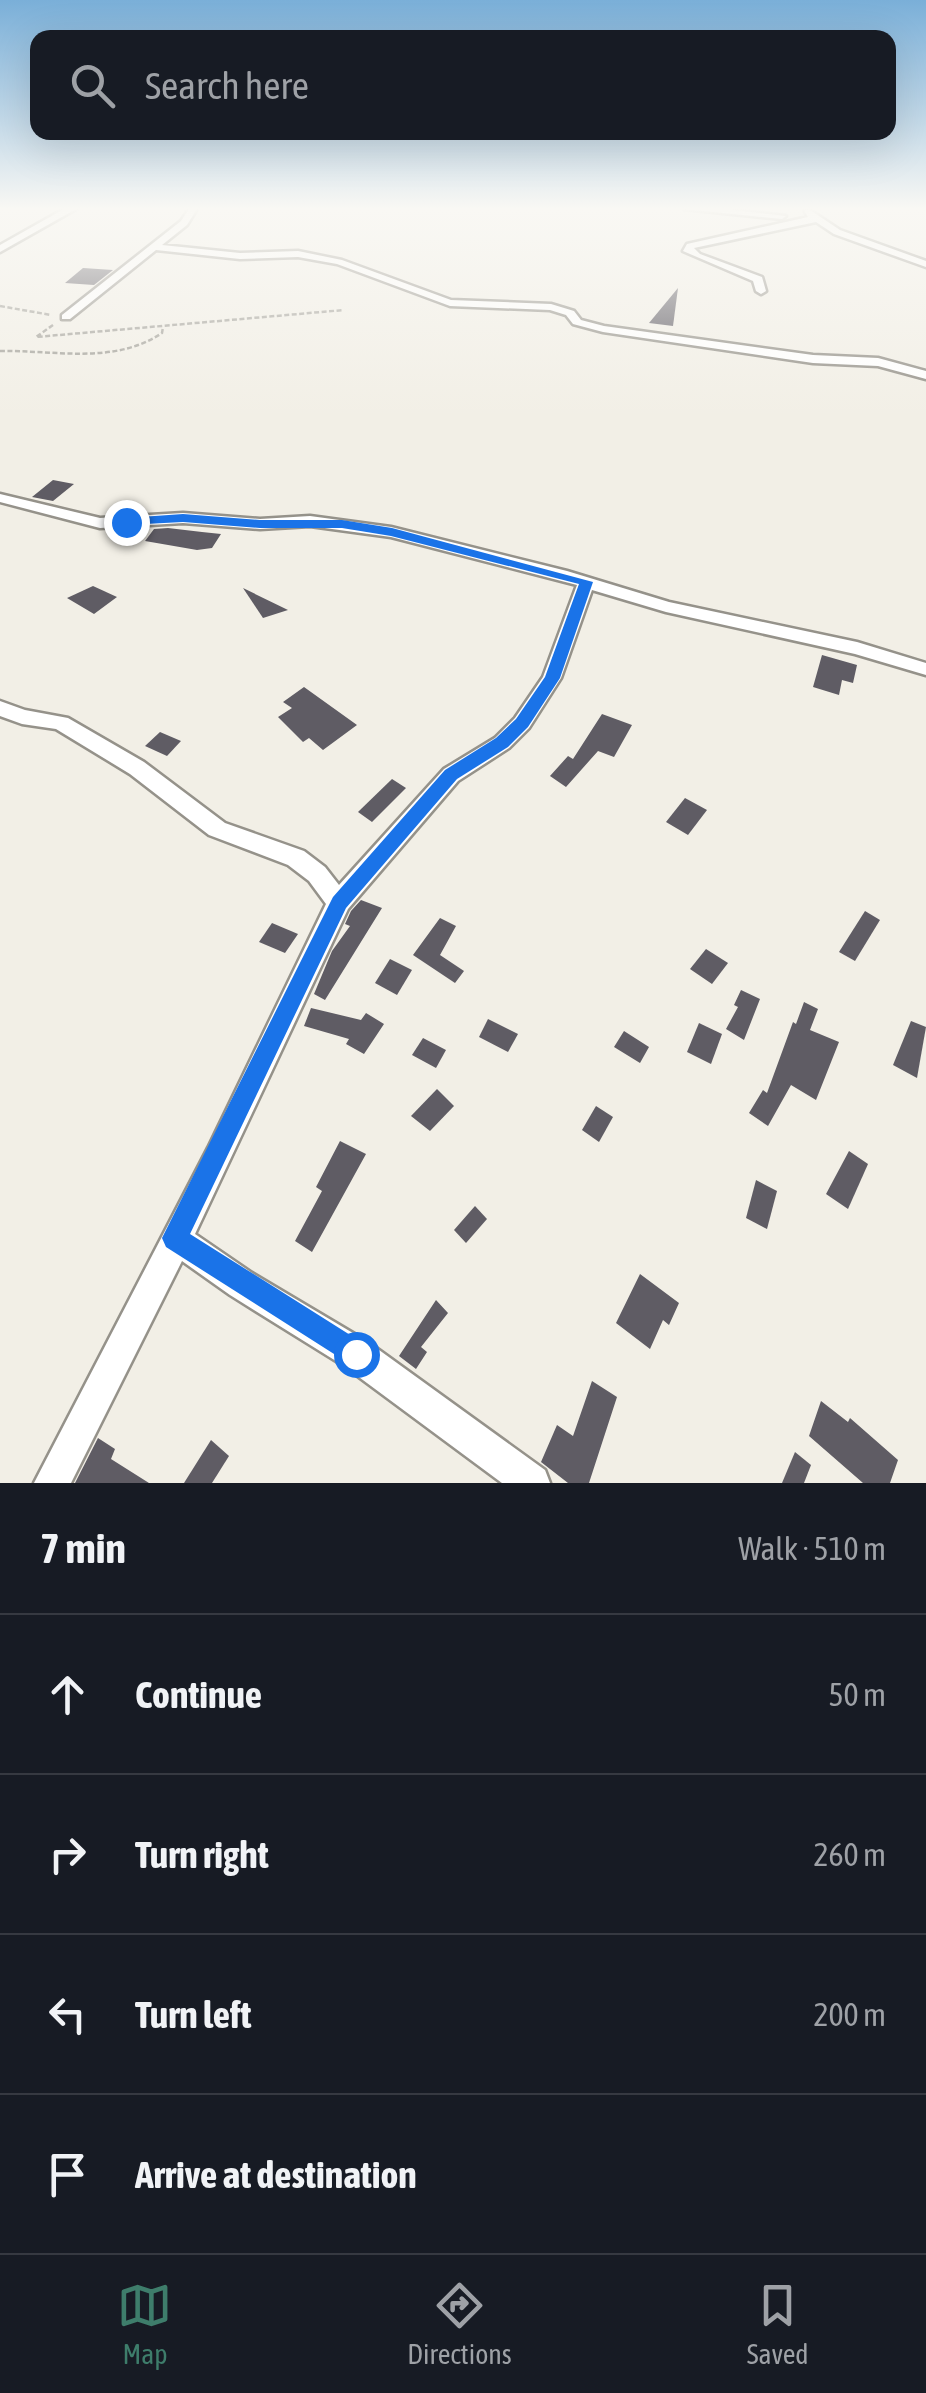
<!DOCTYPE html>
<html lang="en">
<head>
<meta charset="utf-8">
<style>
  :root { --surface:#171b24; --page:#20242c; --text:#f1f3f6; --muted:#9ea1a6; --line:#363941; --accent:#3e7d6b }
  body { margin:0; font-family:"Asap Condensed",sans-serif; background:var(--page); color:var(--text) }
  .stop { position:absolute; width:30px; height:30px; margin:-22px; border:8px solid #1a73e8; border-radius:50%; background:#fff }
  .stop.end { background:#1a73e8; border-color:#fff; box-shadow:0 2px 10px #0008 }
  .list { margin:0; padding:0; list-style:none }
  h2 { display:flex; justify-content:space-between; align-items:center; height:130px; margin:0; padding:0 40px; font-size:42px }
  h2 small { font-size:32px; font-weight:400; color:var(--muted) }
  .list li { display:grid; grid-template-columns:65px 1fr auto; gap:30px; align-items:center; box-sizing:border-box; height:160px; padding:0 40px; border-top:2px solid var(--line) }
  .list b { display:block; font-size:38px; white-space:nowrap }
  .list em { font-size:32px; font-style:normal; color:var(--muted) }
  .icon { flex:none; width:55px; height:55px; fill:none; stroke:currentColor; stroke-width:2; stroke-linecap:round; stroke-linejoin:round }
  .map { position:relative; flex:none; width:926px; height:1483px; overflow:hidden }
  .search { position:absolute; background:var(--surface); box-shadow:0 10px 40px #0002; left:30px; right:30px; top:30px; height:110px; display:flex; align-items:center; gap:25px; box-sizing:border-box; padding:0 35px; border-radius:20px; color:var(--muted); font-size:38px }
  .sheet { height:770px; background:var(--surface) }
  nav { display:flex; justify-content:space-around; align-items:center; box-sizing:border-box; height:140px; border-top:2px solid var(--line); background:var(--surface); font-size:28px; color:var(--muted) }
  nav a { display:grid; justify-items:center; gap:5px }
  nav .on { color:var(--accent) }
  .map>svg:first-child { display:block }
  .building { fill:#5f5c64 }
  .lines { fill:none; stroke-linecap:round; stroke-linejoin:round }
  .minor-casing { stroke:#95928a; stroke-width:5 }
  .path { stroke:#a3a19a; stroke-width:2.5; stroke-dasharray:5 2.5; stroke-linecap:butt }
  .minor { fill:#fff; fill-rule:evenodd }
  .route { fill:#1a73e8 }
</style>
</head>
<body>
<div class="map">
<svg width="926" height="1483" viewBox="0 0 926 1483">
  <rect width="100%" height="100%" fill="#f2efe6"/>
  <g class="building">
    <path d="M83,268l30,2 -19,15 -29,-2z"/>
    <path d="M678,288l-5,38 -24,-3z"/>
    <path d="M53,480l21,4 -21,17 -21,-4z"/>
    <path d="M168,528l34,4 19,2 -9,14 -15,2 -52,-9 9,-12z"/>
    <path d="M93,586l24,11 -23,17 -27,-16z"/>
    <path d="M243,588l45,22 -25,8z"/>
    <path d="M822,655l35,10 -4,18 -11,-3 -3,15 -26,-8z"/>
    <path d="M304,687l53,38 -34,25 -14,-12 -6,4 -25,-25 14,-9 -9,-6z"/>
    <path d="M602,714l30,11 -18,32 -16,-6 -32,36 -16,-11 18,-20 5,3z"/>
    <path d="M160,732l21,9 -14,15 -22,-10z"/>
    <path d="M392,779l14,9 -34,34 -14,-10z"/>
    <path d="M685,798l22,12 -19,25 -22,-13z"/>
    <path d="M361,900l21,8 -57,92 -11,-6 18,-43 18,-25 -5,-2 6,-13z"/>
    <path d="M865,911l15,9 -25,41 -16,-9z"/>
    <path d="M440,918l16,8 -16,29 24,16 -9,12 -42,-28z"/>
    <path d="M272,923l26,11 -13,19 -26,-11z"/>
    <path d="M706,949l22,14 -16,21 -22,-15z"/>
    <path d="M390,959l22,11 -15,25 -22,-12z"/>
    <path d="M741,990l19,9 -16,41 -18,-11 12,-22 -4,-2z"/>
    <path d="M804,1002l14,7 -8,21 29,12 -23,58 -25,-15 -23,41 -19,-13 14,-23 4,3 26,-71 3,2z"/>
    <path d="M311,1008l50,12 5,-7 18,11 -20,30 -18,-10 3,-5 -45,-13z"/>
    <path d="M488,1019l30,15 -10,18 -29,-15z"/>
    <path d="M911,1021l15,6 -9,51 -24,-13z"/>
    <path d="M699,1023l23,11 -11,30 -24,-12z"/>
    <path d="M624,1031l25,16 -9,16 -26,-16z"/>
    <path d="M423,1038l23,12 -10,18 -24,-13z"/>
    <path d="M437,1089l17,17 -24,25 -19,-15z"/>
    <path d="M596,1106l17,11 -14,25 -17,-12z"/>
    <path d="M340,1141l26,13 -54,98 -17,-11 27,-50 -6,-4z"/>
    <path d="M849,1151l19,13 -20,45 -22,-15z"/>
    <path d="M756,1180l21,11 -10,38 -21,-11z"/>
    <path d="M475,1206l12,13 -21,24 -12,-13z"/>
    <path d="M640,1274l39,29 -10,22 -6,-5 -13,29 -34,-26z"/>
    <path d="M436,1300l12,13 -27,34 6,5 -11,17 -17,-13z"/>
    <path d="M592,1381l25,16 -28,86h-21l-27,-21 16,-37 16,11z"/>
    <path d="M821,1401l27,21 2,-4 48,42 -8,23h-27l-54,-47z"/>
    <path d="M98,1438l17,11 -4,10 38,24h-74z"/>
    <path d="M211,1440l18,16 -17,27h-28z"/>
    <path d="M795,1452l16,13 -7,18h-22z"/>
  </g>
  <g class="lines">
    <g class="minor-casing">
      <g id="minor">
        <path d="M64,209h12l-76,43v-7z"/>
        <path d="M189,209h8l-10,16 -25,20 78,8 58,-2 44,9 109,40 100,4 23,7 7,9 23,6 209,29 65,3 48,13v8l-48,-13 -65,-3 -210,-31 -30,-8 -7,-9 -16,-5 -100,-4 -113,-42 -39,-7 -58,2 -84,-9 -86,69h-8v-4l119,-94z"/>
        <path d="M684,209h41l61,7 -4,3z"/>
        <path d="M804,210h6l30,20 86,31v6l-92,-33 -18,-12 -122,26 6,6 62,23 4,14 -5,3 -5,-3 -3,-10 -70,-30 4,-7 121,-27z"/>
        <path d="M0,494l100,24 83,-5 77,6 50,-3 81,11 176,44 102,31 188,40 69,21v12l-71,-21 -189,-42 -74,-22 -31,88 -32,50 -20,20 -51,33 -110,128 -153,325 57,39 116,69 177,128 5,13h-48l-158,-117 -114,-71 -48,-34 -111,222h-37l174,-335 118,-244 -17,-23 -21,-16 -79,-30 -79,-61 -74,-45 -34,-5 -22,-8v-15l25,9 43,8 76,44 81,61 79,28 21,16 14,18 105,-116 51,-31 20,-20 28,-41 34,-92 -186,-48 -81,-11 -50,3 -77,-6 -83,5 -100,-26z"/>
      </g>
    </g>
    <g class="path">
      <path d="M0,306l51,9"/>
      <path d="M53,325l-17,12 308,-27"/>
      <path d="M0,351c53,-1 115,14 162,-18l1,-6"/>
    </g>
    <use href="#minor" class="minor"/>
  </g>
  <linearGradient id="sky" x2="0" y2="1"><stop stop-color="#7aafd8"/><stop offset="0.5" stop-color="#f9f8f4"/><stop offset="1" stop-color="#f9f8f4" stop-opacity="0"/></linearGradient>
  <rect width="926" height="417" fill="url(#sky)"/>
  <path class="route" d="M183,514l77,6h82l50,8 201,54 -33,96 -32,49 -20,20 -51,32 -111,129 -156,326 176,111 4,9 -4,10 -10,4 -190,-121 -4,-9 171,-341 112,-127 51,-32 20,-19 29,-42 34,-93 -188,-48 -49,-8h-82l-77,-6 -57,3 -6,-3 6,-4z"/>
</svg>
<div class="stop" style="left:356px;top:1354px"></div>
<div class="stop end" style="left:126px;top:522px"></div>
<div class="search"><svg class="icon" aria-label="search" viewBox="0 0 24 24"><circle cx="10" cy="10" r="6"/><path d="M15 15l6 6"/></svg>Search here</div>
</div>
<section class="sheet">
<h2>7 min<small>Walk · 510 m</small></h2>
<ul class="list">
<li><svg class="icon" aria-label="ahead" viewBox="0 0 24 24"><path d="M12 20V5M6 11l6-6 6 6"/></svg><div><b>Continue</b></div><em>50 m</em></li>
<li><svg class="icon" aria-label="right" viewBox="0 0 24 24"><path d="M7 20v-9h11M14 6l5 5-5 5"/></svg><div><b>Turn right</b></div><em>260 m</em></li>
<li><svg class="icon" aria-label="left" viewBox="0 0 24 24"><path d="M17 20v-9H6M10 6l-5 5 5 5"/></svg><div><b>Turn left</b></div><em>200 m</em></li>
<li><svg class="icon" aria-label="arrive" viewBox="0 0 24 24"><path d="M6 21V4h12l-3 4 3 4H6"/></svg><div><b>Arrive at destination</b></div></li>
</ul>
</section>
<nav>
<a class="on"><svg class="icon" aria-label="map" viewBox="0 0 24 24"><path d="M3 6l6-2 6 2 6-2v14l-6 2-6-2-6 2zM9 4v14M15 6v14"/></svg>Map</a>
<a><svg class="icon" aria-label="directions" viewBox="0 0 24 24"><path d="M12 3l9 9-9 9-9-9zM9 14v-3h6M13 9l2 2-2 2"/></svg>Directions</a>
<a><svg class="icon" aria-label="saved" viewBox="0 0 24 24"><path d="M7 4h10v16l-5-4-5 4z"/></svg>Saved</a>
</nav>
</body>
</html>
